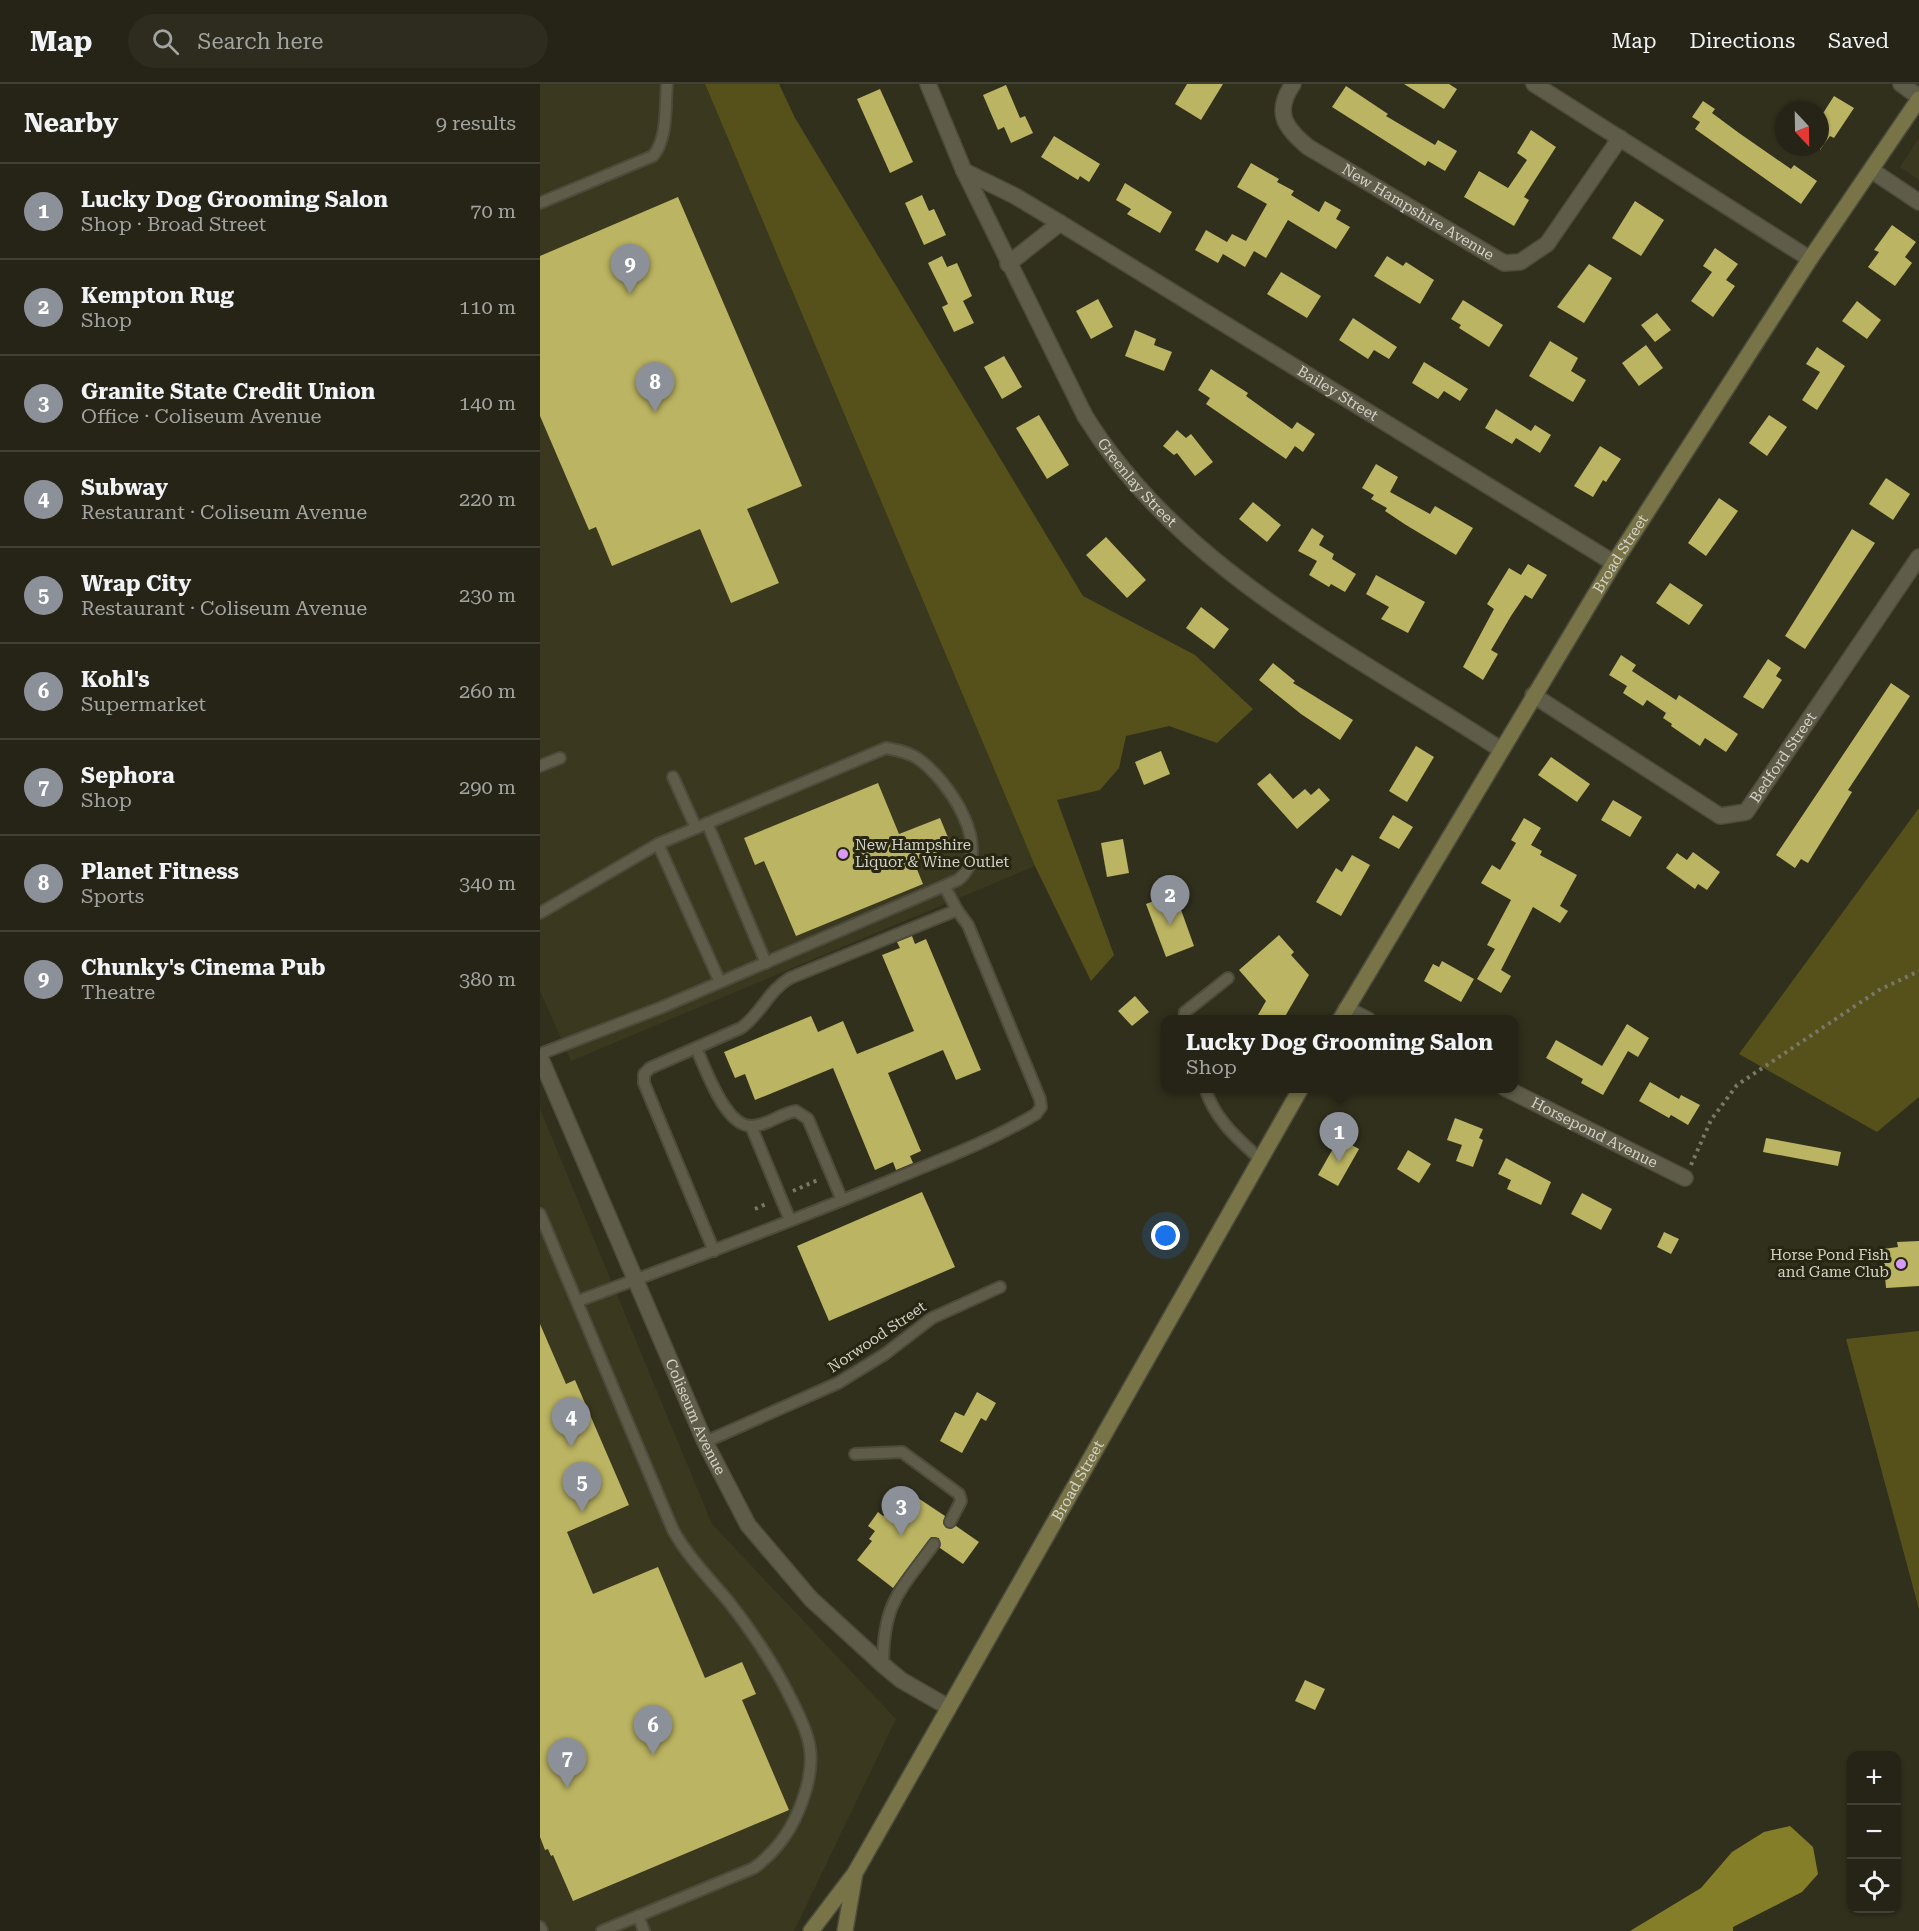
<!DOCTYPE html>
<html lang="en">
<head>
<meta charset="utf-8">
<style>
  :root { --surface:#252416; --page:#2d2c1f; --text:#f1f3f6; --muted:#a3a4a1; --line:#424135; --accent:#8c9099 }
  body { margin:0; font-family:"Roboto Serif",serif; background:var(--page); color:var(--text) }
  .controls { position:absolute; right:18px; bottom:18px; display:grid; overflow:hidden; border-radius:12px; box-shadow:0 2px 4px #0004 }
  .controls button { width:54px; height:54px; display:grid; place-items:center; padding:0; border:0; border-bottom:2px solid var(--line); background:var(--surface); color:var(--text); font:30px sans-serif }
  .compass { position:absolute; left:1235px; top:18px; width:54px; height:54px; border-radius:50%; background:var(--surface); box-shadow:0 2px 4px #0004; rotate:158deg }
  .you { position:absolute; left:626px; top:1152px; width:21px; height:21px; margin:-15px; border:4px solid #fff; border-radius:50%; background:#1a73e8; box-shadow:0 0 0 9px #1a73e833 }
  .badge { display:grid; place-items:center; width:39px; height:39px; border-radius:50%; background:var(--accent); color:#fff; font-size:20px; font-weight:700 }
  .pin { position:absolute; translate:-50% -50px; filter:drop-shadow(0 2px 3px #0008) }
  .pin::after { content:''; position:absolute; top:32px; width:21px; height:18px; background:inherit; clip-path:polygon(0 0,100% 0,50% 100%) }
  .popup { position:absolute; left:621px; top:931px; width:357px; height:78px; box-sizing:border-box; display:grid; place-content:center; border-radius:12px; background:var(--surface); filter:drop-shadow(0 2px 4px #0005); font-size:20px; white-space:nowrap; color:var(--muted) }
  .popup b { font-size:22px; color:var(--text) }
  .popup::after { content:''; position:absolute; left:50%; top:100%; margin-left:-12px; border:12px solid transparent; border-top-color:var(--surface) }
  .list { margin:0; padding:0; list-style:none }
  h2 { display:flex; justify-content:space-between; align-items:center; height:78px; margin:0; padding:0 24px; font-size:26px }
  h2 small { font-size:20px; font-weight:400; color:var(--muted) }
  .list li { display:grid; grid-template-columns:39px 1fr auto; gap:18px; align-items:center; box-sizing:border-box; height:96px; padding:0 24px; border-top:2px solid var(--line) }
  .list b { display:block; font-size:22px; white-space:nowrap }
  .list p { margin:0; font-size:20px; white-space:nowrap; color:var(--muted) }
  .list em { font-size:20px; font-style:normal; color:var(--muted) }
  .icon { flex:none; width:33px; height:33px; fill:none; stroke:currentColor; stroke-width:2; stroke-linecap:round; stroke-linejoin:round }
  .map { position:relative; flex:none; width:1379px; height:1847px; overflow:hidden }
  header { display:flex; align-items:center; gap:36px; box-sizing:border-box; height:84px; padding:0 30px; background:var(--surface); border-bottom:2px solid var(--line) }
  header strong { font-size:28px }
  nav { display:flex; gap:33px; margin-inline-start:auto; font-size:21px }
  .search { width:420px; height:54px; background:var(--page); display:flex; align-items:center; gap:15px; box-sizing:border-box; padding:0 21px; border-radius:33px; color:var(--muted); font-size:22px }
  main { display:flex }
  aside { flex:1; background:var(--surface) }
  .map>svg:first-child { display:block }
  .built { fill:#3a381e }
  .green { fill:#56511b }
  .water { fill:#857e29 }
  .building { fill:#bbb462 }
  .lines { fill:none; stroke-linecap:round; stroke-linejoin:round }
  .lane-casing { stroke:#4d4c3c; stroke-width:14 }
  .street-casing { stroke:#4d4c3c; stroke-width:18 }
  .secondary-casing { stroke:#4d4c3c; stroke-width:18 }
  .path { stroke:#797868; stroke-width:4; stroke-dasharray:3 4.5; stroke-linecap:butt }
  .lane { stroke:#5f5d49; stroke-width:10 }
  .street { stroke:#5f5d49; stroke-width:15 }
  .secondary { stroke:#787448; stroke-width:15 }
  .poi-dot { fill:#d99af7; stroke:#272613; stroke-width:2 }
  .labels { text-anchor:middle; stroke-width:6; stroke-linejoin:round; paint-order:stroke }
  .street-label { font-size:15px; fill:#d3d2c6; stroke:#272613 }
  .poi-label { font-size:15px; fill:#d3d2c6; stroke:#272613; text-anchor:start }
</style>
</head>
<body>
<header>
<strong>Map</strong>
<div class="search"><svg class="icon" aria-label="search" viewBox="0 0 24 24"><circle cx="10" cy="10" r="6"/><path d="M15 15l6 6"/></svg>Search here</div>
<nav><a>Map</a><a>Directions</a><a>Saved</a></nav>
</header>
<main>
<aside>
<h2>Nearby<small>9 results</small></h2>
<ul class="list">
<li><span class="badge">1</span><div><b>Lucky Dog Grooming Salon</b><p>Shop · Broad Street</p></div><em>70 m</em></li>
<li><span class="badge">2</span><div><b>Kempton Rug</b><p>Shop</p></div><em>110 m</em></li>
<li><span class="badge">3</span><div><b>Granite State Credit Union</b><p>Office · Coliseum Avenue</p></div><em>140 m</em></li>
<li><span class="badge">4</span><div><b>Subway</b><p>Restaurant · Coliseum Avenue</p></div><em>220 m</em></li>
<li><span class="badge">5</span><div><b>Wrap City</b><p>Restaurant · Coliseum Avenue</p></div><em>230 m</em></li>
<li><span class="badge">6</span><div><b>Kohl's</b><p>Supermarket</p></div><em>260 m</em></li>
<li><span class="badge">7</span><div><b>Sephora</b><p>Shop</p></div><em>290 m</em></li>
<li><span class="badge">8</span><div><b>Planet Fitness</b><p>Sports</p></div><em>340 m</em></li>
<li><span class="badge">9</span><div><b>Chunky's Cinema Pub</b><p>Theatre</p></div><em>380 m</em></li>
</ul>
</aside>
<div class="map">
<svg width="1379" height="1847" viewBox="0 0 1379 1847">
  <rect width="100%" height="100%" fill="#31301d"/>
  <g class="built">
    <path d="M0,0h165l330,782 -464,195 -31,-70z"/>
    <path d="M1379,54v42l-19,-13z"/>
    <path d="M0,1025l172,415 184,195 -102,212h-254z"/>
  </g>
  <g class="green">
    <path d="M165,0h74l16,34 288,478 112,59 58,54 -36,34 -48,-17 -43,10 -7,32 -19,22 -43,10 57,155 -23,26 -56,-115z"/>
    <path d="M1379,724v289l-42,35 -138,-78z"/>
    <path d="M1379,1247v278l-73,-270z"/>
  </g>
  <path class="water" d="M1250,1742l23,21 5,27 -16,18 -69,35v4h-103l71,-43 31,-36 32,-20z"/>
  <g class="building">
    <path d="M647,0h36l-22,36 -26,-16z"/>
    <path d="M864,0h45l8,5 -13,20z"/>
    <path d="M466,1l14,33 5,-2 8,17 -22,10 -7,-16 -6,3 -15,-35z"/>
    <path d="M806,2l42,28 -2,2 49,29 3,-5 19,11 -12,20 -17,-10 -3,5 -93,-59z"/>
    <path d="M340,5l33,73 -23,11 -33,-74z"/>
    <path d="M1294,12l20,12 -20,30 -4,-2 -10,14v-32z"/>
    <path d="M1163,17l12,8 -3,4 27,20 52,36 3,-4 23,16 -16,23 -106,-75 5,-7 -8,-5z"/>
    <path d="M991,46l25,17 -32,50 5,3 -15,26 -50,-29 15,-26 29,17 19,-28 -10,-7z"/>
    <path d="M514,52l46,28 -11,18 -9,-6 -2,4 -37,-23z"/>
    <path d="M711,79l28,16 -2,3 17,9 -3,4 28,17 6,-11 16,9 -5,9 14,8 -14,22 -48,-29 -22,38 -12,-7 -9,16 -22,-13 -5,9 -23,-13 11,-20 21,12 5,-8 14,7 21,-37 -30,-17z"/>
    <path d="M585,99l47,29 -12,21 -33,-19 4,-5 -15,-9z"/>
    <path d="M382,111l7,16 5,-2 12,26 -22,10 -19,-42z"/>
    <path d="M138,113l124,289 -55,23 32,74 -48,20 -31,-74 -88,37 -16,-39 -7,3 -49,-114v-160z"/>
    <path d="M1095,117l29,19 -23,36 -29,-18z"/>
    <path d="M1352,141l24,17 -11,15 7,6 -17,23 -27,-19 11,-15 -5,-2z"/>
    <path d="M1175,164l23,16 -12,16 9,6 -22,31 -22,-16 21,-29 -9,-6z"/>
    <path d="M402,172l5,11 10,-4 15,33 -9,5 11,22 -20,9 -12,-25 6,-3 -20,-41z"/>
    <path d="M847,172l16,10 3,-4 28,18 -14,24 -46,-28z"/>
    <path d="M1049,180l23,14 -28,45 -27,-16z"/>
    <path d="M741,188l40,24 -14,22 -40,-24z"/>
    <path d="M558,215l15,28 -22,12 -15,-28z"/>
    <path d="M923,216l40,25 -14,22 -30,-19 2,-3 -10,-6z"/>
    <path d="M1317,217l24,19 -14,19 -25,-18z"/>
    <path d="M1117,229l14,17 -16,12 -14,-17z"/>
    <path d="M813,234l44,29 -8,12 -15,-9 -6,9 -29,-19z"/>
    <path d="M595,246l21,9 -2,6 18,7 -8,19 -39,-15z"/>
    <path d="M1010,257l28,17 -7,13 15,9 -13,22 -44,-26z"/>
    <path d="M1106,261l17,23 -24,18 -17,-23z"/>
    <path d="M1277,263l28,19 -28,44 -15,-10 18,-28 -14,-8z"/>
    <path d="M464,272l18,31 -20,12 -18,-32z"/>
    <path d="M884,278l44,27 -8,12 -16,-10 -6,8 -26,-16z"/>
    <path d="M671,285l37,24 -2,3 46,33 5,-7 18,12 -12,18 -8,-6 -9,13 -80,-55 4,-6 -12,-8z"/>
    <path d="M956,325l35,22 4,-6 16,10 -11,18 -24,-15 -4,6 -27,-16z"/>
    <path d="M499,331l30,50 -22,14 -31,-51z"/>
    <path d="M1229,331l18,12 -20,29 -18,-13z"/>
    <path d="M637,346l9,8 5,-4 22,28 -18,14 -18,-23 -3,2 -11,-9z"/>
    <path d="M1060,362l21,13 -15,23 -3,-2 -10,17 -19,-11z"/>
    <path d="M836,380l22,13 -8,15 40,22 5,-8 38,22 -17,27 -50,-30 -21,-14 2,-3 -16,-9 3,-4 -12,-7z"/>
    <path d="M1346,394l24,16 -17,26 -24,-16z"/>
    <path d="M1179,414l19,13 -32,45 -18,-13z"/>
    <path d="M713,418l28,23 -14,17 -28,-23z"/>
    <path d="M772,444l12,8 -5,9 15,9 -2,5 24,15 -11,18 -14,-8 -2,3 -20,-12 8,-14 -19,-10z"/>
    <path d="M1312,445l23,14 -70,106 -20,-13z"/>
    <path d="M566,453l40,43 -19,18 -41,-43z"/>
    <path d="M988,480l19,11 -15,24 -7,-4 -14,21 -20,34 7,4 -15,26 -20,-13 31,-58 -7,-5 22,-36 12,7z"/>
    <path d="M836,491l49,27 -17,31 -27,-14 8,-12 -23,-13z"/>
    <path d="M1130,499l33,22 -14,20 -33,-22z"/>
    <path d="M661,523l28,22 -15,20 -28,-21z"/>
    <path d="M1081,571l15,10 -4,6 44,29 3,-5 59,39 -12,18 -21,-14 -5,8 -29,-20 1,-2 -9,-6 3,-5 -19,-13 -4,6 -20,-13 4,-7 -18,-11z"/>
    <path d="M1228,575l13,9 -5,8 6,4 -19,29 -20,-12z"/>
    <path d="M733,579l22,18 -2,2 60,37 -13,20 -39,-26 -42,-34z"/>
    <path d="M1351,599l19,13 -62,94 4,2 -44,71 -7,-4 -6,9 -19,-13z"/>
    <path d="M876,662l18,11 -27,45 -18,-11z"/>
    <path d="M621,667l9,23 -26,11 -9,-23z"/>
    <path d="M1011,673l39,27 -13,18 -39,-27z"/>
    <path d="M730,689l23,26 12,-10 6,6 8,-7 11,12 -33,29 -40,-45z"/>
    <path d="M338,699l21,51 41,-16 12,29 -38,15 9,22 -127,52 -32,-75 -9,4 -11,-27z"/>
    <path d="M1073,716l29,17 -12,20 -29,-17z"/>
    <path d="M853,731l20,12 -14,22 -20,-11z"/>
    <path d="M984,734l17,10 -10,17 11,6 -2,4 37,20 -17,31 8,5 -8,12 -27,-16 -32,63 10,6 -10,17 -24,-14 18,-30 -8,-4 24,-45 -30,-17 11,-18 8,5 16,-27 -5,-3z"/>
    <path d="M583,755l6,34 -22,4 -6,-34z"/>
    <path d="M1153,768l27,20 -13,18 -9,-6 -3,5 -29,-21 11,-15 10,7z"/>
    <path d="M812,771l18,10 -29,51 -25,-14 20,-34 6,4z"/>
    <path d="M635,809l19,53 -28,11 -20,-53z"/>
    <path d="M739,851l15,17 -3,3 18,20 -26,45h-28l11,-19 -27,-31z"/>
    <path d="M372,852l3,8 11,-5 55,131 -25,10 -13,-30 -55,23 33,78 -11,5 3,7 -17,7 -3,-8 -18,8 -42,-102 -78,32 -10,-26 -10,4 -11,-26 87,-36 7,16 25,-11 14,33 57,-23 -32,-76 18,-7 -3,-6z"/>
    <path d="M902,877l32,18 -13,23 -37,-21 9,-17 6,3z"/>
    <path d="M595,912l14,16 -17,14 -14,-15z"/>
    <path d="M1087,940l22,14 -11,19 -10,-6 -25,44 -22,-12 2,-4 -37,-21 10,-18 46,26z"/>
    <path d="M1110,998l29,17 2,-4 19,10 -12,20 -17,-10 -2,3 -30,-17z"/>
    <path d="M915,1034l28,11 -4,9 4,2 -10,27 -17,-6 6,-16 -15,-5z"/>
    <path d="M799,1054l20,11 -21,37 -20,-11z"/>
    <path d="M1226,1054l75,14 -3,14 -75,-14z"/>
    <path d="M868,1066l23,14 -12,19 -22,-14z"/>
    <path d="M966,1074l45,24 -10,23 -34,-16 4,-9 -13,-6z"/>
    <path d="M382,1108l33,75 -126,54 -32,-75z"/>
    <path d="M1042,1109l30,16 -11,21 -30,-16z"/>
    <path d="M1124,1148l15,7 -8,15 -14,-7z"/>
    <path d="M1379,1157v45l-33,2 -3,-39 15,-2 -1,-5z"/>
    <path d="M0,1240l26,60 9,-4 54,125 -62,27 26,62 65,-27 47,111 37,-16 14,32 -14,6 47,110 -216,91 -20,-46 -2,1 -3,-7 -3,1 -5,-13z"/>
    <path d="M437,1308l19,11 -10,18 -5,-3 -19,35 -22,-12 15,-29 9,4z"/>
    <path d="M369,1408l36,24 -2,7 3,5 10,-2 23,16 -16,22 -23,-16 -1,-10 -8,-1 -38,51 -36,-28 15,-19 -3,-2 6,-8 -7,-5 10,-14 5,4 9,-7 2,2z"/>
    <path d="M765,1596l20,9 -10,21 -20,-9z"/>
  </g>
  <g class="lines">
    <g class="lane-casing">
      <g id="lane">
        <path d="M0,119l113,-47c15,-18 12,-50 14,-72"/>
        <path d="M0,682l20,-8"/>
        <path d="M133,693l23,51"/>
        <path d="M167,739l59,140"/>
        <path d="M118,760l62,138"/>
        <path d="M405,803l12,23"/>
        <path d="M0,829l118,-69 228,-96c11,2 22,4 31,10 31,21 79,92 41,122l-298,128 -120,46"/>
        <path d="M644,936l1,-8 43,-34"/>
        <path d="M156,964c10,21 29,78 55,78 16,0 30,-13 45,-15l12,8 34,81"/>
        <path d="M665,1004c10,32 32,50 56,72"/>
        <path d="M211,1042l39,94"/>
        <path d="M0,1130l133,316c15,27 36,48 56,72 24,31 45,62 62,97 19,38 27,57 12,100 -10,29 -24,50 -49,69l-152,63"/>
        <path d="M38,1217c103,-38 207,-77 309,-119 50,-21 102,-40 149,-68l5,-7 -1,-8 -72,-174 -11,-15 -167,68c-22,13 -29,36 -49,50l-91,40 -6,6v9l70,168"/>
        <path d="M165,1358l133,-59 47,-29 47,-36 68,-31"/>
        <path d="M315,1370l47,-2 57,42 2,7 -11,21"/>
        <path d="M343,1581c0,-63 17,-74 51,-121"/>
        <path d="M98,1832l6,15"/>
        <path d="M0,1843l2,4"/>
      </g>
    </g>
    <g class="street-casing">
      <g id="street">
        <path id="s1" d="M388,0l36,87 121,245c96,155 267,236 415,333"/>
        <path id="s2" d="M753,0c-19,28 -9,43 15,63l196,116 16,-1 27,-18 73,-106"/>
        <path d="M994,0l276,175"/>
        <path d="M1361,0l18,13"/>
        <path d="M1331,86l48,32"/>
        <path id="s3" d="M424,87l51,25 45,27 554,340"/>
        <path d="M468,180l52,-41"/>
        <path id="s4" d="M993,611l187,121 26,-4 173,-255"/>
        <path d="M806,925l22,11"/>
        <path id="s5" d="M0,973l165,385 43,83 63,74 72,66 18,15 47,27"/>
        <path id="s6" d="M965,1004l180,90"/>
      </g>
    </g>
    <g class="secondary-casing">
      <g id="secondary">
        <path id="s7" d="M800,936l274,-457 196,-304 109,-160"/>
        <path id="s8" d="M271,1847l44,-58 446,-785"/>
        <path d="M305,1847l10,-58"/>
      </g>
    </g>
    <g class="path">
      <path d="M1151,1081l20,-45 26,-35 142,-95 40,-19"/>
      <path d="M253,1107l27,-12"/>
      <path d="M215,1125l13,-6"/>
    </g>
    <use href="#lane" class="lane"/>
    <use href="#street" class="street"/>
    <use href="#secondary" class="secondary"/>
  </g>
  <g class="poi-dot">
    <circle cx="303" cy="770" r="6"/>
    <circle cx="1361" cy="1180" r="6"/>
  </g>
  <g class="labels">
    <g class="street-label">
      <text dy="5" stroke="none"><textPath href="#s2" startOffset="202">New Hampshire Avenue</textPath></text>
      <text dy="5" stroke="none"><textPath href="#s3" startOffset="435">Bailey Street</textPath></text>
      <text dy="5" stroke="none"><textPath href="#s1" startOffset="452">Greenlay Street</textPath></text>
      <text dy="5" stroke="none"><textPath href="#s7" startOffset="544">Broad Street</textPath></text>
      <text dy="5" stroke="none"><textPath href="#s4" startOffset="315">Bedford Street</textPath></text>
      <text dy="5" stroke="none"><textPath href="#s6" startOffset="100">Horsepond Avenue</textPath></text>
      <text transform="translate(337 1253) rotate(-34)" y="5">Norwood Street</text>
      <text dy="5" stroke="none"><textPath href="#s5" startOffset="392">Coliseum Avenue</textPath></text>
      <text dy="5" stroke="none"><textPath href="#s8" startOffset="524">Broad Street</textPath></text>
    </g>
    <g class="poi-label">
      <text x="315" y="766">New Hampshire<tspan x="315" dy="17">Liquor &amp; Wine Outlet</tspan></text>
      <text x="1349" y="1176" text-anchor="end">Horse Pond Fish<tspan x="1349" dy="17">and Game Club</tspan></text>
    </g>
  </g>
</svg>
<div class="controls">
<button>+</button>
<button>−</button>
<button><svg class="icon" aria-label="locate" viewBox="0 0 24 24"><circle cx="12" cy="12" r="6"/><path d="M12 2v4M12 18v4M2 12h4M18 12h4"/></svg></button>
</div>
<svg class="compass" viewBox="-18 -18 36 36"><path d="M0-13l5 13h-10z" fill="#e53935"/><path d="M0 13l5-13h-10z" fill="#a3a4a1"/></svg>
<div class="you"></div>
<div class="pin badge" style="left:799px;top:1078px">1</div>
<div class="popup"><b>Lucky Dog Grooming Salon</b>Shop</div>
<div class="pin badge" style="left:630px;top:841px">2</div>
<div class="pin badge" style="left:361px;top:1452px">3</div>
<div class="pin badge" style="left:31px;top:1363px">4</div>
<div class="pin badge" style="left:42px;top:1428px">5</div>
<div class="pin badge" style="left:113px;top:1671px">6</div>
<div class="pin badge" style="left:27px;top:1704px">7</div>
<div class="pin badge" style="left:115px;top:328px">8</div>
<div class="pin badge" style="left:90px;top:210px">9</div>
</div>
</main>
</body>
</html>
